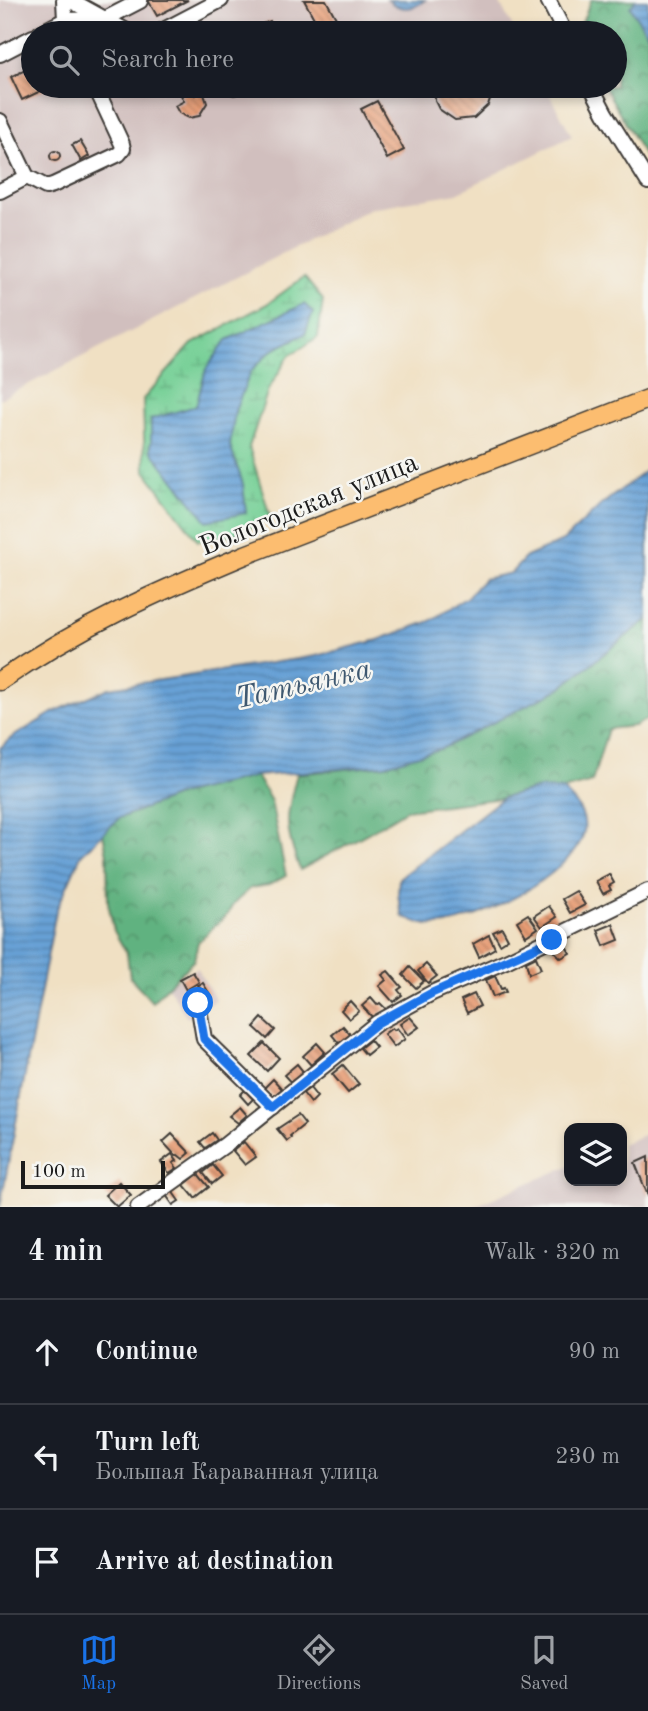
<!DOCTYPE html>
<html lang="en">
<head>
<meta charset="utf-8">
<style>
  :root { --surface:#171b24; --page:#20242c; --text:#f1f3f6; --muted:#9ea1a6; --line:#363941; --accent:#1a73e8 }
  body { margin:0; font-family:"Old Standard TT",serif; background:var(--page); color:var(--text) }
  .controls { position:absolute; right:21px; bottom:21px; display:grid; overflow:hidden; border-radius:14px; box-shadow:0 4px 10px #0003 }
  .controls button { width:63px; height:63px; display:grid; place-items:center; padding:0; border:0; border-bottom:2px solid var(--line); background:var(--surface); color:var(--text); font:35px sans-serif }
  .scale { position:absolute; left:21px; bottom:18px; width:144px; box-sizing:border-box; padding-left:7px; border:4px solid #1c1c1c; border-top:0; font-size:19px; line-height:24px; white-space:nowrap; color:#1c1c1c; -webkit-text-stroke:5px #f6f6f2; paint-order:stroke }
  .stop { position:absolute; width:21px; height:21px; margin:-16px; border:5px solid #1a73e8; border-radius:50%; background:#fff }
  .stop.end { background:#1a73e8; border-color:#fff; box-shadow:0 2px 7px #0008 }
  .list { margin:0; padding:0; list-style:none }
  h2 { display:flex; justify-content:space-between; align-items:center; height:91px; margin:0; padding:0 28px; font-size:30px }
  h2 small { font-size:23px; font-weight:400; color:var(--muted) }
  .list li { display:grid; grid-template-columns:46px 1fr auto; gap:21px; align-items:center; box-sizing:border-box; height:105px; padding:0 28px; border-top:2px solid var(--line) }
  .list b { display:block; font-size:26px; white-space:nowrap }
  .list p { margin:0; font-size:23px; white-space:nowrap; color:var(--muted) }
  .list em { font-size:23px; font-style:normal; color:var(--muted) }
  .icon { flex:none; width:38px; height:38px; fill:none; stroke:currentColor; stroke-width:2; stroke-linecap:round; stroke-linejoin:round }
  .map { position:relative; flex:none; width:648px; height:1207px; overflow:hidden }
  .search { position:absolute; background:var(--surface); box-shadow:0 4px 10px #0003; left:21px; right:21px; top:21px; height:77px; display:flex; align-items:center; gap:18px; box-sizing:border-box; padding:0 24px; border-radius:38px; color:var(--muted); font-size:26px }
  .sheet { height:406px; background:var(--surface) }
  nav { display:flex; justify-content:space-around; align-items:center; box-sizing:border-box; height:98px; border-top:2px solid var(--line); background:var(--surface); font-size:19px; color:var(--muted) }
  nav a { display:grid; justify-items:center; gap:4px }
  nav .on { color:var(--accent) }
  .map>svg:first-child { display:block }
  .industrial { fill:#d1bfbe }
  .forest { fill:url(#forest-crowns); stroke:#3e674e; stroke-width:2 }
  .wetland { fill:url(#wetland-marsh); stroke:#4a765a; stroke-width:2 }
  .water { fill:url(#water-rules); stroke:#425e79; stroke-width:2 }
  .building { fill:url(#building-back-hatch) }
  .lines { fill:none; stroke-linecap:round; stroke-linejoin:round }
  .minor-casing { stroke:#3c3935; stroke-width:18 }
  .major-casing { stroke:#3c3935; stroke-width:21 }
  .minor { stroke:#fff; stroke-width:14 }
  .major { stroke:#fcbd6f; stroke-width:18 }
  .route { stroke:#1a73e8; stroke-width:9 }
  .labels { text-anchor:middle; stroke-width:5; stroke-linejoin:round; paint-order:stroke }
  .street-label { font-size:28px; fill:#1c1c1c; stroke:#f6f6f2 }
  .water-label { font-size:30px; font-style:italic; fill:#3e5870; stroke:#f6f6f2 }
</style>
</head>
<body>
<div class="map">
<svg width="648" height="1207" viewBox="0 0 648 1207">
  <defs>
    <pattern id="forest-crowns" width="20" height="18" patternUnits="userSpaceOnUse" patternTransform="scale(1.75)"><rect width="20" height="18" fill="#61b280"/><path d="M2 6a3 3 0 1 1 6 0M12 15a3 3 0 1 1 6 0" fill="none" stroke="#4f9068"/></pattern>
    <pattern id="wetland-marsh" width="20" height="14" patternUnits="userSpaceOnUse" patternTransform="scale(1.75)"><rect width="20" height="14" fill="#77d097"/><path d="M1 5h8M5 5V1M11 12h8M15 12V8" fill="none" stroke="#66b282"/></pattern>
    <pattern id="water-rules" width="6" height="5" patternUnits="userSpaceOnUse" patternTransform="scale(1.75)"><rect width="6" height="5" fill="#67a1d6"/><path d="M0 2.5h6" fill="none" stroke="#5482ad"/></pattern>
    <pattern id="building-back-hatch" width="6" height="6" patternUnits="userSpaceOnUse" patternTransform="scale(1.75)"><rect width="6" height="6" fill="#e79c74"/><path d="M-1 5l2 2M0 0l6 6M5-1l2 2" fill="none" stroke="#ba7e5e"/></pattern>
  </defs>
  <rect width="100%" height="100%" fill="#f6f6f2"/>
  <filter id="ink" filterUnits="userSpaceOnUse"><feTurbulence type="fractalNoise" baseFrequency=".0143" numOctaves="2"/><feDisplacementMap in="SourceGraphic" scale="14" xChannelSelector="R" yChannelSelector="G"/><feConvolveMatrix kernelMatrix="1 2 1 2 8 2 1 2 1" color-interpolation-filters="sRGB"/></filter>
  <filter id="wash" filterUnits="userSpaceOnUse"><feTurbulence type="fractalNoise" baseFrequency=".00686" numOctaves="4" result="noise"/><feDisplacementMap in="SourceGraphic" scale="28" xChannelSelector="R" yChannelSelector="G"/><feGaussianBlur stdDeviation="1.57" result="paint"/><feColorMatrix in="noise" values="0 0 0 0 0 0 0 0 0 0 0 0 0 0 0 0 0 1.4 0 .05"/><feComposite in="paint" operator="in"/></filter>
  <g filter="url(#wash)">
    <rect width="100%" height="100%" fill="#f0e0c3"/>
    <g class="industrial">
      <path d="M0,0h498l18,33h-483v53h512l27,50 -115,57 -86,15 -371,191z"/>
      <path d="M197,968l19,32 -29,18 -20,-33z"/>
      <path d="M648,1133v74h-176l97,-41v15h53v-37z"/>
    </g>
    <g class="forest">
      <path d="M591,0h57v162l-44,-76h11v-53h-37z"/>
      <path d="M648,619v100l-14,7 -26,3 -16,53 -29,8 -24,-2 -36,10 -97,12 -38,23 -68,37c-16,-42 -15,-53 -3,-96l88,-9 119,-49 55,-27z"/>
      <path d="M256,776l15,25 15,75 -17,9 -18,3 -18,16 -5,10 -30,28 -4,18 -42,42 -22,-25 -3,-23 -13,-23 -6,-28 -1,-48 -4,-22 16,-15 60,-23z"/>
    </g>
    <path class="wetland" d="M304,277l19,23 -5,37 -29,19 -21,34 -19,57 21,69 -27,16 -45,9 -53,-70 -2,-72 49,-55 75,-40z"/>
    <g class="water">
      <path d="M388,0h37c-12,10 -25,11 -37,0z"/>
      <path d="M636,0h12v35l-18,-28z"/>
      <path d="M304,304l9,8 -8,22 -34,17 -20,20 -16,40 -5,35 13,38 3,29 -39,8 -56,-70v-32l45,-13 10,-37 21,-29z"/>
      <path d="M648,469v150l-89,70 -116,59 -58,17 -129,11 -77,19 -60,23 -38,37 -25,56 -56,296v-459l11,-10 43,-26 55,-24 207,-32 62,-16 52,-19 37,-24 17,-18 27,-6 15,-16 37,-16 38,-36z"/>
      <path d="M539,788l24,2c11,10 24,24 21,41 -7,42 -117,99 -156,94 -9,-1 -18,-6 -26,-9l-4,-21 1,-17 104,-80z"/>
    </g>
    <g id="blocks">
      <g class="building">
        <path d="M148,0h40l-31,16z"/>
        <path d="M304,0h22l17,31 -21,2z"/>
        <path d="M270,21l6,12h-14l-4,-7z"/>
        <path d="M307,24l4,8 -7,1 -3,-6z"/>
        <path d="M33,66v20h18l-29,14 -11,-23z"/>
        <path d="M221,86h29l-6,6 -10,3 -6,-2z"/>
        <path d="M435,86h55l1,10 -3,9 -14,13 -19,2 -16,-11 -4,-8z"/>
        <path d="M191,89l4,6 8,-4 4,12 -8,13 -10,2 -10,-5 -4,-7 9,-5 -3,-6z"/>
        <path d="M377,101l27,49 -17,9 -26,-50z"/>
        <path d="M80,141l9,15 -8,5 -9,-16z"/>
        <circle cx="55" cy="156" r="5"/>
        <path d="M609,874l5,9 -5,3 2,4 -8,4 -7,-13z"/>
        <path d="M576,891l9,14 -15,8 -8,-14z"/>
        <path d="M549,906l8,11 -15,10 -8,-11z"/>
        <path d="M528,914l10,14 -12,8 -9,-15z"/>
        <path d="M613,924l6,16 -15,6 -6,-16z"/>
        <path d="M502,928l6,11 -8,5 -7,-12z"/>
        <path d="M489,935l6,13 -16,9 -6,-13z"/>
        <path d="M564,943l6,10 -9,5 -8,-8z"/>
        <path d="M536,957l5,12 -12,5 -3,-12z"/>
        <path d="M426,964l11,12 -9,7 -10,-12z"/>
        <path d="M410,967l14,14 -8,7 -13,-13z"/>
        <path d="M388,971l14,16 -4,3 4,5 -9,7 -14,-16 7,-6 -4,-5z"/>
        <path d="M193,972l6,10 -13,8 -6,-11z"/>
        <path d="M495,976l6,13 3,-1 2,4 -13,5 -7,-17z"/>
        <path d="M203,983l6,10 -4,3 -7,-11z"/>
        <path d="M474,994l6,12 -13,7 -6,-13z"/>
        <path d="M371,998l6,7 3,-2 6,6 -12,10 -12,-13z"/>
        <path d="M350,1001l9,10 -10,8 -8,-9z"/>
        <path d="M410,1017l9,10 -11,8 -8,-11z"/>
        <path d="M262,1018l13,12 -8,9 -13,-12z"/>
        <path d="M343,1026l11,13 -13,7 -9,-11z"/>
        <path d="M392,1028l2,2 3,-2 8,11 -11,8 -10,-13z"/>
        <path d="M370,1040l6,7 -10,8 -6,-7z"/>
        <path d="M264,1043l15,15 -12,13 -16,-15z"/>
        <path d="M317,1043l8,9 -14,13 -8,-9z"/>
        <path d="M297,1064l9,11 -13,10 -9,-10z"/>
        <path d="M343,1065l16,19 -11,9 -16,-19z"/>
        <path d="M273,1079l9,10 -9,8 -9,-9z"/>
        <path d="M310,1088l7,9 -6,6 -8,-10z"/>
        <path d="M245,1090l8,9 -5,5 -8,-9z"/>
        <path d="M240,1107l7,8 -9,8 -9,-7z"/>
        <path d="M298,1115l7,9 -15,12 1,2 -4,3 -10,-12z"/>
        <path d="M212,1133l5,7 -12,8 -5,-6z"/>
        <path d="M172,1134l18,19 -7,6 -5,-4 -2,1 -13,-14z"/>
        <path d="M244,1142l12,15 -11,8 -12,-14z"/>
        <path d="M172,1154l5,7 -4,2 4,5 -8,5 -8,-11z"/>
        <path d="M648,1157v39l-13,-33z"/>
        <path d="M213,1165l9,11 -10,8 -9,-11z"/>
        <path d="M198,1174l11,13 -14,11 -11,-13z"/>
        <path d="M119,1182l12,13 -14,12 -12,-12z"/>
        <path d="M172,1191l7,10 -6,4 -7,-10z"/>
      </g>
    </g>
  </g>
  <g filter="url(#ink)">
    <use href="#blocks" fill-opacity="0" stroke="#3c3935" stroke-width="2"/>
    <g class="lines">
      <g class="minor-casing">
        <g id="minor">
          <path d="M70,0l60,33"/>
          <path d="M548,0l17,33"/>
          <path d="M40,33l25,-13 -1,-20"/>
          <path d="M71,33l-6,-13 40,-1 35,-18"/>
          <path d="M158,33l63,-33"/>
          <path d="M0,54l33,-17"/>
          <path d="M591,86l14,27 43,69"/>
          <path d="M0,121l27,56"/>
          <path d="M0,191l27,-14 19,10 7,-2 66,-31 4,-5 -1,-5 -27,-58"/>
          <path d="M198,1003l6,36 69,68"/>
          <path d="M138,1207l87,-62 152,-122 55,-30 76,-33 140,-69"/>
        </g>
      </g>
      <g class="major-casing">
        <path id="major" d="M0,681c79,-55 157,-89 245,-126l403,-156"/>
      </g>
      <use href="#minor" class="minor"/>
      <use href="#major" class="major"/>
    </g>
  </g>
  <g class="lines" filter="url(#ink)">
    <path class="route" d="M198,1003l6,36 69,68 104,-84 55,-30 120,-53"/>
  </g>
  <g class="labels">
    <g class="street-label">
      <text transform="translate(308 503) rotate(-22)" y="10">Вологодская улица</text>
    </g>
    <g class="water-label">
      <text transform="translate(303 683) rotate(-13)" y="10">Татьянка</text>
    </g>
  </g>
</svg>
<div class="controls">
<button><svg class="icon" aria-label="layers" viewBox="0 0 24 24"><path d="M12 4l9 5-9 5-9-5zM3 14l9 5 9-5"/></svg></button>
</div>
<div class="scale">100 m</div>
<div class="stop" style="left:198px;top:1003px"></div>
<div class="stop end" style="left:552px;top:940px"></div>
<div class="search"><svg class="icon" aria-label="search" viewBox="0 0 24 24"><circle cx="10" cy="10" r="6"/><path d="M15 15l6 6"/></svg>Search here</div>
</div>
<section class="sheet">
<h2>4 min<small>Walk · 320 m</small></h2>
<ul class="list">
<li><svg class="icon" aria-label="ahead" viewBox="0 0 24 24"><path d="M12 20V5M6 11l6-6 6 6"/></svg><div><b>Continue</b></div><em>90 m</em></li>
<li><svg class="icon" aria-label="left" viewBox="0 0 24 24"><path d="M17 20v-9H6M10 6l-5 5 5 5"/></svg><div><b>Turn left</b><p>Большая Караванная улица</p></div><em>230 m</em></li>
<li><svg class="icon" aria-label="arrive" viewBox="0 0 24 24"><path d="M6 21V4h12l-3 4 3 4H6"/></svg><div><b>Arrive at destination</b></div></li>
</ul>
</section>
<nav>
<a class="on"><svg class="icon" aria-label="map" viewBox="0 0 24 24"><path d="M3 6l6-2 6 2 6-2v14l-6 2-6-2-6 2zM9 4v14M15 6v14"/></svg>Map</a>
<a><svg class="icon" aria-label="directions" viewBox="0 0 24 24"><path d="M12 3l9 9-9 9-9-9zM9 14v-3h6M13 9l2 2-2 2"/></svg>Directions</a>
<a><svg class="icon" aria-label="saved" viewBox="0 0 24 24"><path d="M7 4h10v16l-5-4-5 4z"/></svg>Saved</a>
</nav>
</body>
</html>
